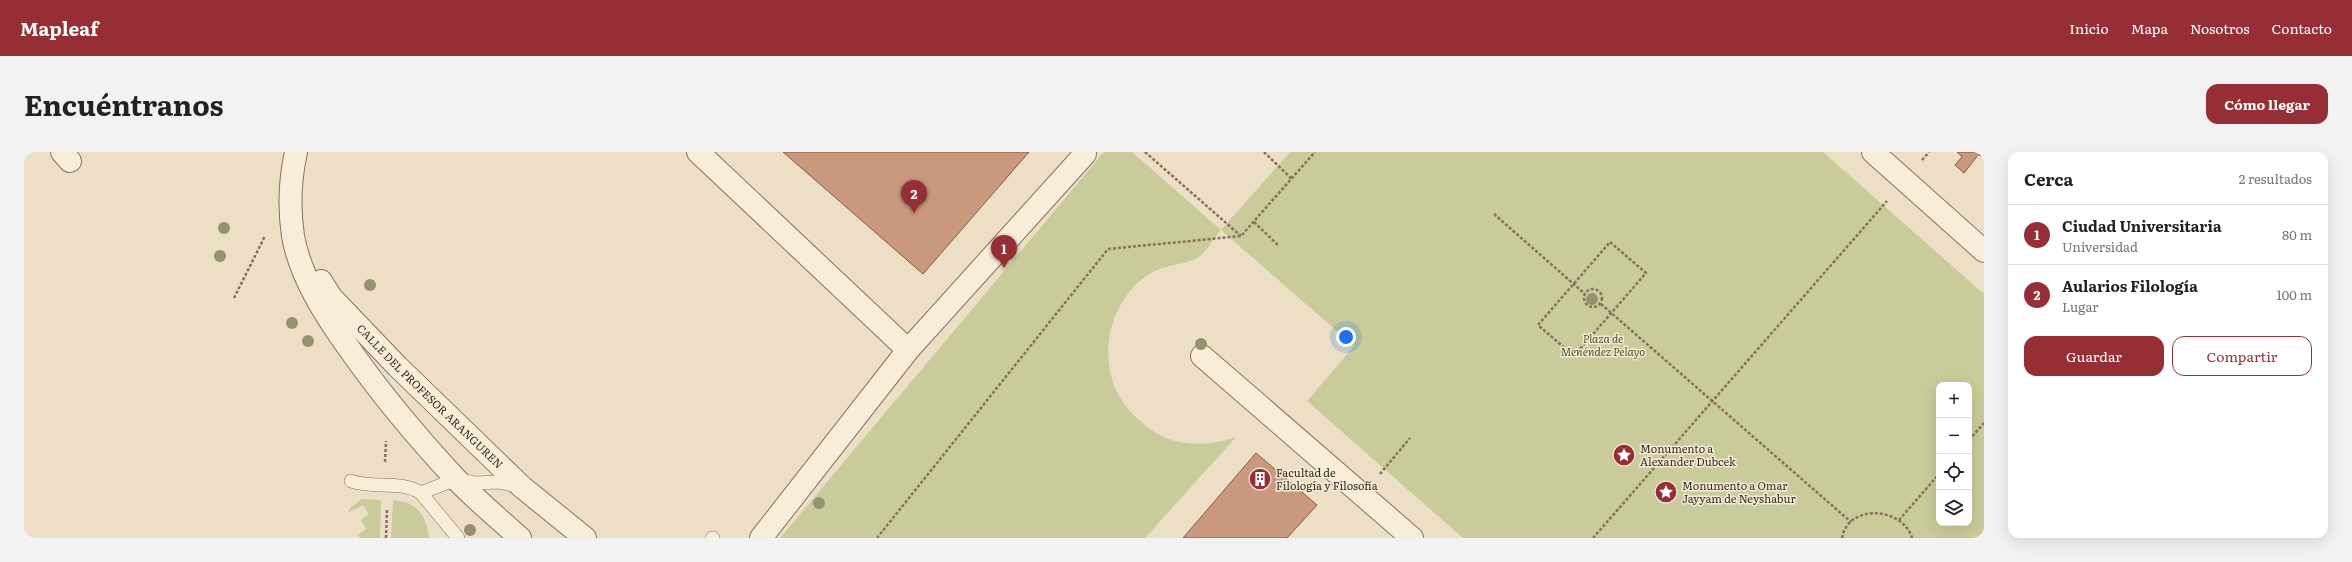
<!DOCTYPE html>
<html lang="es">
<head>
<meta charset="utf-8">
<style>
  :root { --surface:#fff; --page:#f2f2f2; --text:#202124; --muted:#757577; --line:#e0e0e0; --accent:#962e35 }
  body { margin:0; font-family:Literata,serif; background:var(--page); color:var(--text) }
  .controls { position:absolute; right:12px; bottom:12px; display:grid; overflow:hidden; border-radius:8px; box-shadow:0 4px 16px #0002 }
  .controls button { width:36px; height:36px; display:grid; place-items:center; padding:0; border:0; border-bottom:1px solid var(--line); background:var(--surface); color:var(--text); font:20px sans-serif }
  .you { position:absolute; left:1322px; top:185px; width:14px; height:14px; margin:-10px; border:3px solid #fff; border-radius:50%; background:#1a73e8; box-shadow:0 0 0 6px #1a73e833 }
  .badge { display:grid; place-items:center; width:26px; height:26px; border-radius:50%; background:var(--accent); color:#fff; font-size:13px; font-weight:700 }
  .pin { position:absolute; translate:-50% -33px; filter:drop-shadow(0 1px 2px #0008) }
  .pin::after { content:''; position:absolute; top:21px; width:14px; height:12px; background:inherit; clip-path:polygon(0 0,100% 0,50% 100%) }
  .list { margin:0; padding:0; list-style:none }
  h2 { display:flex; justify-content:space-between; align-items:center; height:52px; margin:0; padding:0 16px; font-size:17px }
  h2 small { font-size:13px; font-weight:400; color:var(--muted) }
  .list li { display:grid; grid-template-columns:26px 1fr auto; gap:12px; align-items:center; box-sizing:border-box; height:60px; padding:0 16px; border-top:1px solid var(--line) }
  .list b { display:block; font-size:15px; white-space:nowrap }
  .list p { margin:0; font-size:13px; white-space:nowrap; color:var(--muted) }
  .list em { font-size:13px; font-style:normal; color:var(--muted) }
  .actions { display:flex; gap:8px; padding:12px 16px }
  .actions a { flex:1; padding:9px 0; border:1px solid var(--accent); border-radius:12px; text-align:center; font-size:14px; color:var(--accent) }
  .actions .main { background:var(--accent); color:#fff }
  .icon { flex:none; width:22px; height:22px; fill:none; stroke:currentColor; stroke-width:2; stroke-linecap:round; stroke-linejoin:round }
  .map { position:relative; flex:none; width:1960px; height:386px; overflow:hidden; border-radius:12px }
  header { display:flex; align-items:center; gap:24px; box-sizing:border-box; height:56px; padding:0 20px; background:var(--accent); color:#fff }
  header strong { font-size:19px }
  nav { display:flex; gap:22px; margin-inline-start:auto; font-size:14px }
  .intro { display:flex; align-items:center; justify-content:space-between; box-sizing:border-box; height:96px; padding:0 24px }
  h1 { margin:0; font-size:28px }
  .button { padding:10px 18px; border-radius:12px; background:var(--accent); color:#fff; font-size:14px; font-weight:700 }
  main { display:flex; gap:24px; padding:0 24px }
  aside { flex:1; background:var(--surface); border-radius:12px; box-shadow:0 4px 16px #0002 }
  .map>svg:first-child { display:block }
  .green { fill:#c9cb9a; fill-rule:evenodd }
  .building { fill:#ca987d; stroke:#875943 }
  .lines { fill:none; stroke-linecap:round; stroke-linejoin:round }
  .service-casing { stroke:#88715c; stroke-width:14 }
  .minor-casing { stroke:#88715c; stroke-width:24 }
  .path { stroke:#88715c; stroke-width:2.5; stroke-dasharray:3 2; stroke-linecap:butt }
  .service { stroke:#f8edd9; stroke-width:13 }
  .minor { stroke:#f8edd9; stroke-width:22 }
  .tree { fill:#94936f }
  .labels { text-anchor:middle; stroke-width:3; stroke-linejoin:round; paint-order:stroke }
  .park-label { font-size:11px; font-style:italic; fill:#4c5527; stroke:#f5ead6 }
  .street-label { font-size:11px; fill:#392a20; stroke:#f5ead6 }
  .poi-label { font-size:11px; fill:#392a20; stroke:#f5ead6; text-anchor:start }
</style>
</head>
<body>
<header>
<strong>Mapleaf</strong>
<nav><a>Inicio</a><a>Mapa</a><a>Nosotros</a><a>Contacto</a></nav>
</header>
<div class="intro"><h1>Encuéntranos</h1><a class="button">Cómo llegar</a></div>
<main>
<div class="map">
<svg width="1960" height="386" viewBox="0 0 1960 386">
  <rect width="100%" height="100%" fill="#eddfc6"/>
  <g class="green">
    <path d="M1080,0h28l89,78 69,-78h533l161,142v244h-521l-156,-137 47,-55 -133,-116c-7,8 -15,23 -24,28 -12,7 -31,6 -46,15 -45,27 -58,96 -22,137 5,6 11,10 16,15 25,22 61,23 91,12l-91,101h-365zM1915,233h30v138h-30z"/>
    <path d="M338,347l19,1 -1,38h-20l-2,-3 8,-6 -5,-9 8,-6 -6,-9 -15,8 2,-5z"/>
    <path d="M369,348c25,3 32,13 36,38h-38z"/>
  </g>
  <g class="building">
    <path d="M759,0h246l-106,122z"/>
    <path d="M1933,0h27l-4,4 -1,-2 -15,19 -9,-8 7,-8z"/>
    <path d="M1232,301l61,52 -30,33h-104z"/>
  </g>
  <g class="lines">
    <g class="service-casing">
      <g id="service">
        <path d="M327,329c21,8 51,-1 70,12l37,45"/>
        <path d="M397,341l35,-14 20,4 22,-1 20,4"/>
        <path d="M688,386h1"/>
      </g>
    </g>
    <g class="minor-casing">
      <g id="minor">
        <path d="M38,0l8,9"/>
        <path d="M272,0c-6,27 -7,57 -3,84 7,40 32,79 55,111 32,46 69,90 107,131 20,21 43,40 65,60"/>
        <path d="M674,0l210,198"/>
        <path d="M1849,0l111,99"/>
        <path id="s1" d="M297,129l10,16 67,70 124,120 63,51"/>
        <path d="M1178,204l210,182"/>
        <path d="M737,386l147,-188 177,-196"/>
      </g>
    </g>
    <g class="path">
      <path d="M1121,0l96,84"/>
      <path d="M1240,0l28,27"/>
      <path d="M1898,8l7,-8"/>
      <path d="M1470,62l91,80"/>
      <path d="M1230,70l25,24"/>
      <path d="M1586,90l36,31 -72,83 -36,-31z"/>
      <circle cx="1569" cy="146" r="9"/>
      <path d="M210,146l31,-62"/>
      <path d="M1577,152l250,218"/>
      <path d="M1945,288l15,-17"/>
      <path d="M361,310l1,-21"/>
      <path d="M1356,322l30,-36"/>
      <path d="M1875,368l40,-46"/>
      <path d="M362,386l1,-30"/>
      <path d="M853,386l231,-289 133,-13 74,-84"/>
      <path d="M1569,386l294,-337"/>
      <path d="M1818,386c6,-35 61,-31 70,0"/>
    </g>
    <use href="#service" class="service"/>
    <use href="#minor" class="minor"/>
  </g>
  <g class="tree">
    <circle cx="200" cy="76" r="6"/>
    <circle cx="196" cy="104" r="6"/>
    <circle cx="346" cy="133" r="6"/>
    <circle cx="1568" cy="147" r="6"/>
    <circle cx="268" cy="171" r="6"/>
    <circle cx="284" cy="189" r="6"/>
    <circle cx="1177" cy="192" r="6"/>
    <circle cx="795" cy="351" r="6"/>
    <circle cx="446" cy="378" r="6"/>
  </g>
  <defs>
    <g id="sight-disc" transform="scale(1.15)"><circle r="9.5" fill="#962e35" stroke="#f5ead6"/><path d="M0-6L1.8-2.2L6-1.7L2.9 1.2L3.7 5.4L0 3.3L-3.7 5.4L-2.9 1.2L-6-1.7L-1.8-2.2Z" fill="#fff"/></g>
    <g id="building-disc" transform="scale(1.15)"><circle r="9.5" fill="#962e35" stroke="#f5ead6"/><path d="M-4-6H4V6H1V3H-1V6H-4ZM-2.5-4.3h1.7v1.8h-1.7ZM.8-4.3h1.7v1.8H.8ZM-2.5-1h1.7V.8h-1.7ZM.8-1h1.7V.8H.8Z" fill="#fff"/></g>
  </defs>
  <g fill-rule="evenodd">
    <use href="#sight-disc" x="1600" y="303"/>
    <use href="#building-disc" x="1236" y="327"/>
    <use href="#sight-disc" x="1642" y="340"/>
  </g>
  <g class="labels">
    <g class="park-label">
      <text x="1579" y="191">Plaza de<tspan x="1579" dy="13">Menéndez Pelayo</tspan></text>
    </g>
    <g class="street-label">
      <text dy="4" stroke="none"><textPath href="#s1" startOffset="159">CALLE DEL PROFESOR ARANGUREN</textPath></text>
    </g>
    <g class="poi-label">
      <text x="1616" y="301">Monumento a<tspan x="1616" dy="13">Alexander Dubcek</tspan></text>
      <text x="1252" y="325">Facultad de<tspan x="1252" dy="13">Filología y Filosofía</tspan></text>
      <text x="1658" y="338">Monumento a Omar<tspan x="1658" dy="13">Jayyam de Neyshabur</tspan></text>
    </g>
  </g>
</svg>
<div class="controls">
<button>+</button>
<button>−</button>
<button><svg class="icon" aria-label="locate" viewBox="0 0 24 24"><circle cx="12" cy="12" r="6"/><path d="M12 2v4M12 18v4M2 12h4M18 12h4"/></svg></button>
<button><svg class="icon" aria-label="layers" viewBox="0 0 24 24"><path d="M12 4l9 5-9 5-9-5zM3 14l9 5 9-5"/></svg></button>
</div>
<div class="you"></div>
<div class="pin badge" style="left:980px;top:116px">1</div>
<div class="pin badge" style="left:890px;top:61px">2</div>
</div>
<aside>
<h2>Cerca<small>2 resultados</small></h2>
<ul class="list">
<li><span class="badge">1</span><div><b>Ciudad Universitaria</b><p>Universidad</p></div><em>80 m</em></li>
<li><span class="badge">2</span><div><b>Aularios Filología</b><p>Lugar</p></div><em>100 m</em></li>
</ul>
<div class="actions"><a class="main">Guardar</a><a>Compartir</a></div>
</aside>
</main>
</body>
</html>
